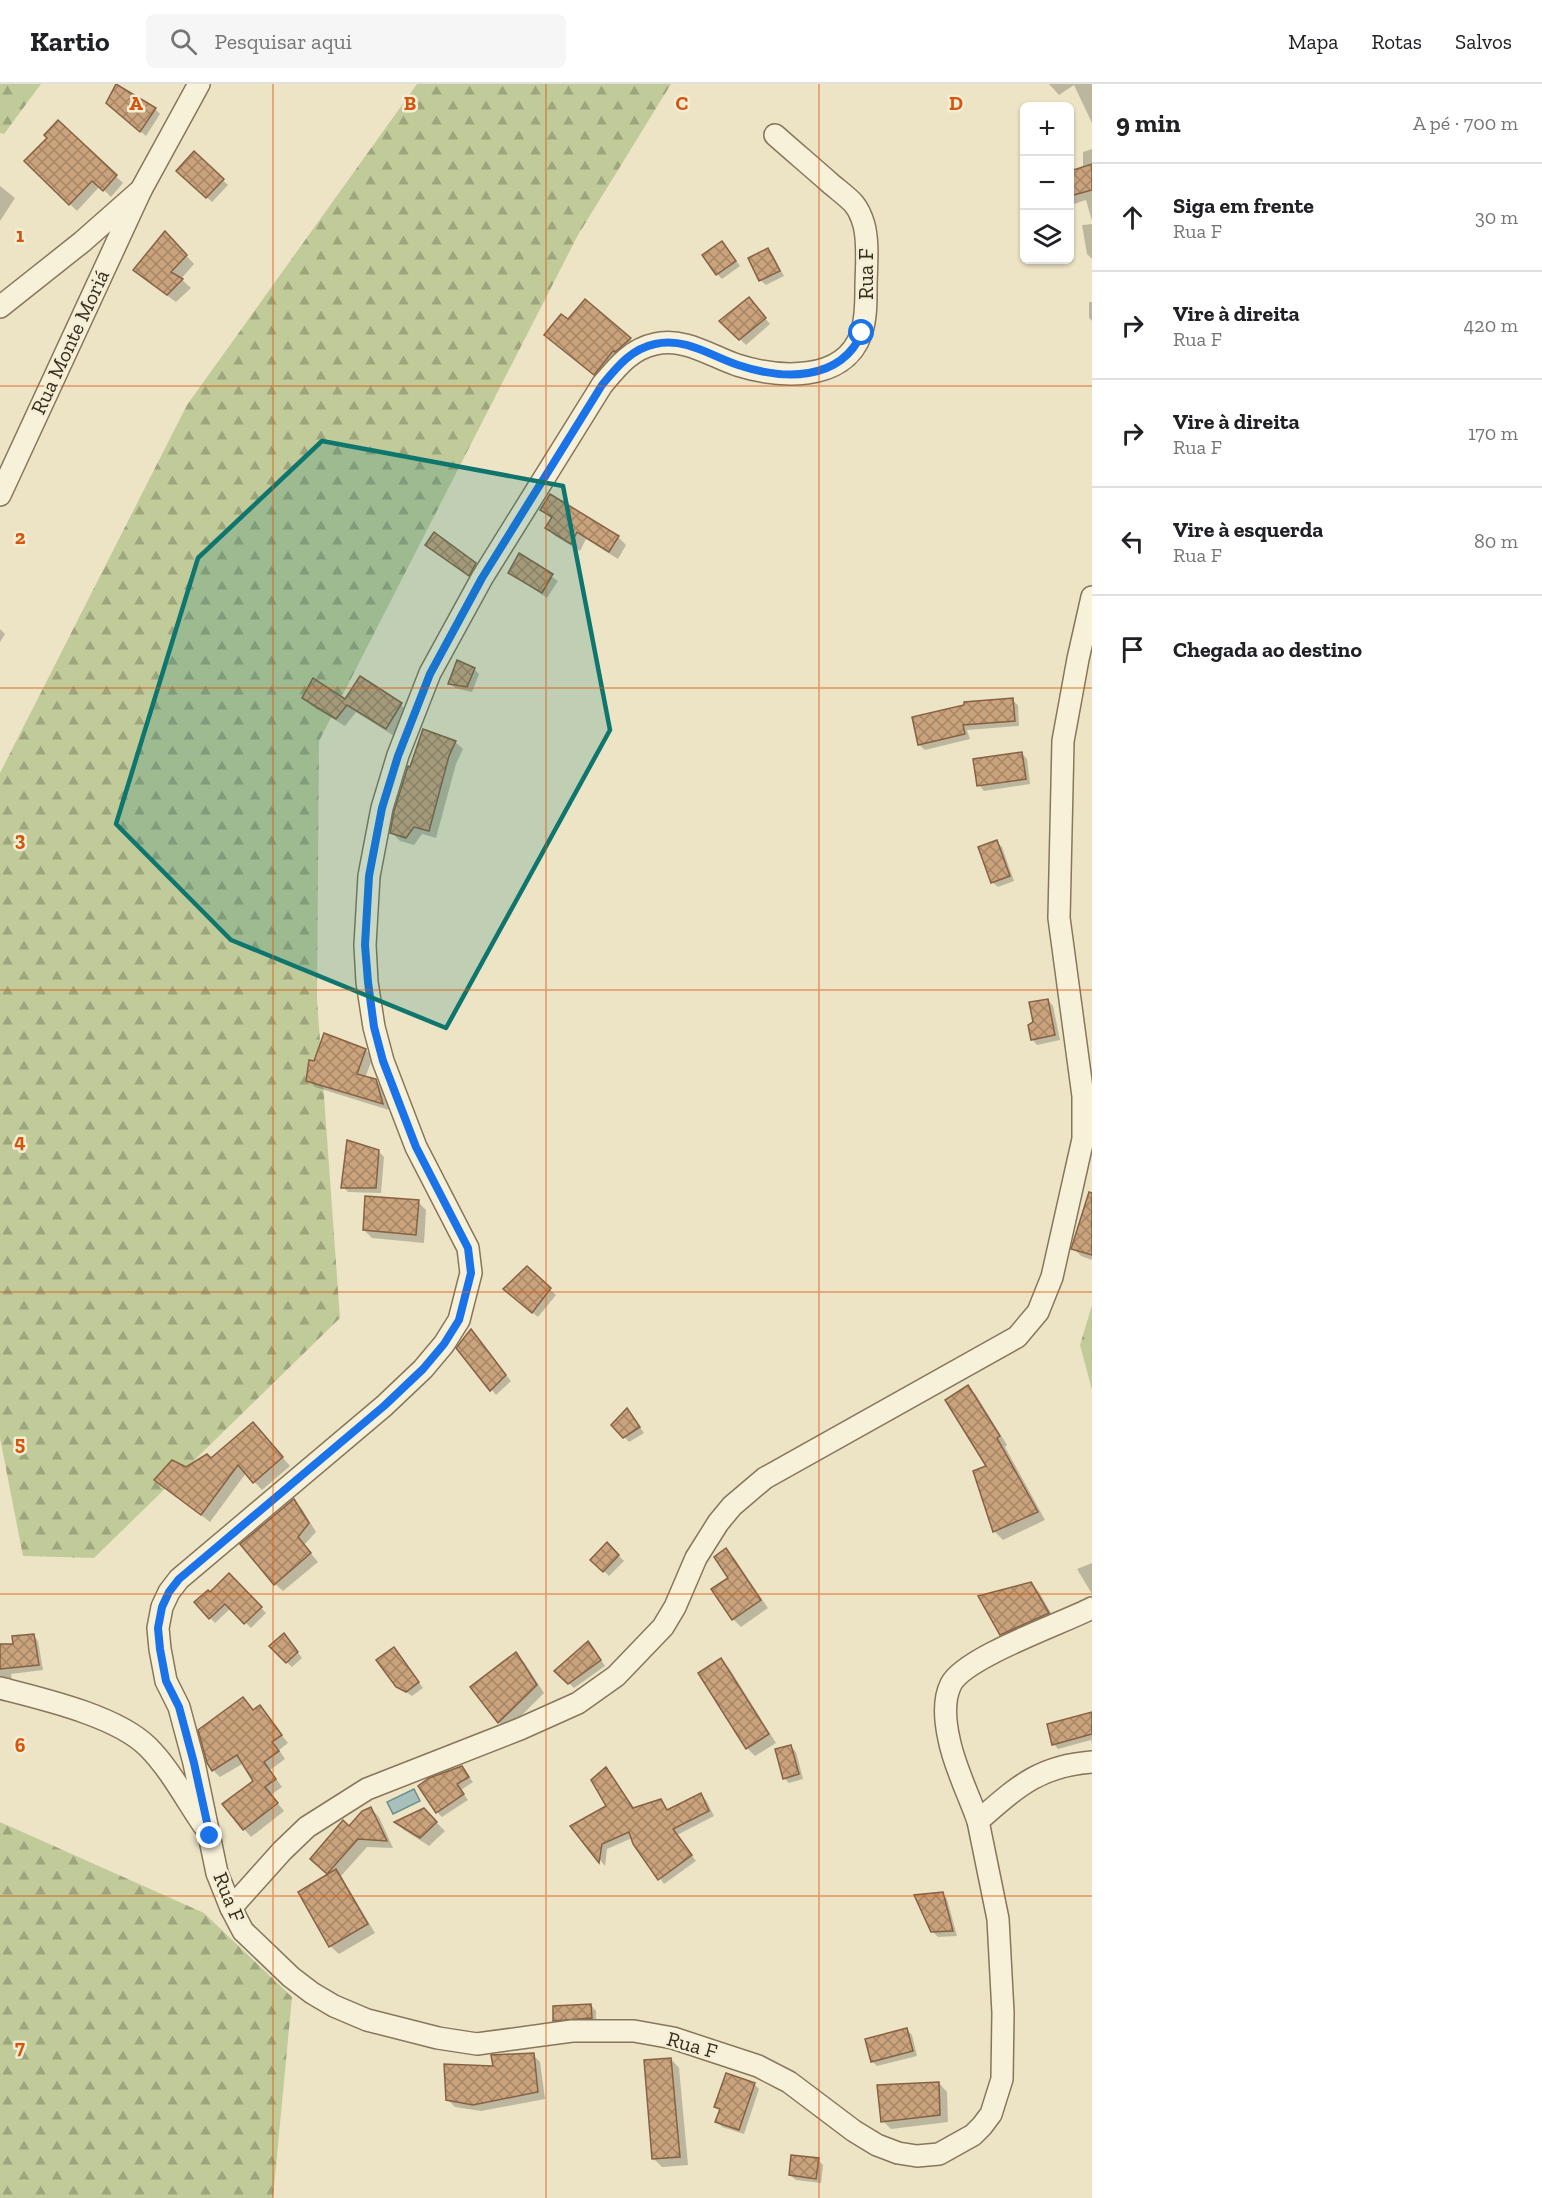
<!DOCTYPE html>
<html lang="pt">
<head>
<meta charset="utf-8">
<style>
  :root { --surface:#fff; --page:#f6f6f6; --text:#202124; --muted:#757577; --line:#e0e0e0 }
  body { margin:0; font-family:"Zilla Slab",serif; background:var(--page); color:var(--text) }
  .controls { position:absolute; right:18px; top:18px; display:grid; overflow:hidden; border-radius:9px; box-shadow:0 2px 4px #0004 }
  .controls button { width:54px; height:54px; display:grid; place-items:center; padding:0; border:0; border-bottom:2px solid var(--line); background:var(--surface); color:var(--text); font:30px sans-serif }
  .stop { position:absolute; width:18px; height:18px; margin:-14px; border:4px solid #1a73e8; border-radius:50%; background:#fff }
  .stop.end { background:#1a73e8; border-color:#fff; box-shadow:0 2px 6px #0008 }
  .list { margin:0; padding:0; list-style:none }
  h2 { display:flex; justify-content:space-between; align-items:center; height:78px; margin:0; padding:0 24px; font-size:26px }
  h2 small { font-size:20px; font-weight:400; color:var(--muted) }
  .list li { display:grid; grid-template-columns:39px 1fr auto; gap:18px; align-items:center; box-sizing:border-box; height:108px; padding:0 24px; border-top:2px solid var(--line) }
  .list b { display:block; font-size:22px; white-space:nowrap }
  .list p { margin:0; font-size:20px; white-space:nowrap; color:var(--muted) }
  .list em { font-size:20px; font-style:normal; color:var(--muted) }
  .icon { flex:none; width:33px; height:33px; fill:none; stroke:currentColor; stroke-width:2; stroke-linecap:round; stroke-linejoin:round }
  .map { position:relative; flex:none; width:1092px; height:2114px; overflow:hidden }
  header { display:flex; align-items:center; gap:36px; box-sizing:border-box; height:84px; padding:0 30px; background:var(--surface); border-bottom:2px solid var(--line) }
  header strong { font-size:28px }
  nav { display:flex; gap:33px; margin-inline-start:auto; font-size:21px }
  .search { width:420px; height:54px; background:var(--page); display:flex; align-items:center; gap:15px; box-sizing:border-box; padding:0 21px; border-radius:9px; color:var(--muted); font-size:22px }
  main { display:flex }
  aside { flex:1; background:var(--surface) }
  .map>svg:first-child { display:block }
  .forest { fill:url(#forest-firs) }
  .water { fill:#a7c0bb; stroke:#6e8e89; stroke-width:1.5 }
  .shadow { fill:#0003 }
  .building { fill:url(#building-cross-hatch); stroke:#866243; stroke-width:1.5 }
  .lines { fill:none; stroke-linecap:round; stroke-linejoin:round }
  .minor-casing { stroke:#87765c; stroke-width:24 }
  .minor { stroke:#f8f1d9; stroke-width:21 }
  .route { stroke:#1a73e8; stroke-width:8 }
  .marked { fill:#0f766e; fill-opacity:0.2; stroke:#0f766e; stroke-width:4.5; stroke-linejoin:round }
  .grid { fill:none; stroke:#d6550e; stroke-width:1.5; stroke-opacity:0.55 }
  .labels { text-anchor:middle; stroke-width:5; stroke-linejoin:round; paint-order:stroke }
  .street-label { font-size:21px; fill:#382d1f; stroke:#f4eed5 }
  .grid-label { font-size:20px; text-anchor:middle; font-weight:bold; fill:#d6550e; stroke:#f4eed5; stroke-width:5; stroke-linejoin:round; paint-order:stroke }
</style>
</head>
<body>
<header>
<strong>Kartio</strong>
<div class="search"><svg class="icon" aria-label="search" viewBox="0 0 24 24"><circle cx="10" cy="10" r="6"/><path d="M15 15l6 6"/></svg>Pesquisar aqui</div>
<nav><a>Mapa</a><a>Rotas</a><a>Salvos</a></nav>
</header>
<main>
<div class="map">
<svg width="1092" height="2114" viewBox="0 0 1092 2114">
  <defs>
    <pattern id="forest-firs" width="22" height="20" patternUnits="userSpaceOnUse" patternTransform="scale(1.5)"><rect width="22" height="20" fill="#c1cb9a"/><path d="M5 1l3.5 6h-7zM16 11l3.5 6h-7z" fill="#9ea57d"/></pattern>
    <pattern id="building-cross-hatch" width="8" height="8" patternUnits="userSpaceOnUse" patternTransform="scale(1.5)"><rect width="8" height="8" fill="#caa37d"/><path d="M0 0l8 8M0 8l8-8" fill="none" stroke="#a58566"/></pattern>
  </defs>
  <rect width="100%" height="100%" fill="#ede4c6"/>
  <g class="forest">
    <path d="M0,0h41l-37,50 -4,-1z"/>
    <path d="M417,0h254l-93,151 -259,506 -2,258 23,319 -246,240 -71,-2 -23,-118v-665l187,-368z"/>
    <path d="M1092,1221v85l-12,-45z"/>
    <path d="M0,1738l204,91 88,84 -19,201h-273z"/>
  </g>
  <path class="water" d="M414,1705l6,12 -27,13 -6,-12z"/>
  <g class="shadow">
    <path d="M1049,0h43v39l-18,-38 -15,10z"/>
    <path d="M113,24l42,1 5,5 -14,22z"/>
    <path d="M58,38l65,61 -12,14 -11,-11 -23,25 -51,-50 23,-23z"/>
    <path d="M1092,65v72l-6,-21 -12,4 -4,-5v-27l13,-4v-16z"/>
    <path d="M194,69l34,32 -16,17 -34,-31z"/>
    <path d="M0,102l15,12 -15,23z"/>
    <path d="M1092,140v35l-5,-5 -5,-29z"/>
    <path d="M165,149l29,31 -13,15 10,9 -15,14 -33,-24z"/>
    <path d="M727,164l13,18 -18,13 -5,-5z"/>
    <path d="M768,166l5,5 11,21 -18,9 -6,-5z"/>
    <path d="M1089,218h3v19l-3,-3z"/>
    <path d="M754,221l16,19 -24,21 -25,-24z"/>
    <path d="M568,237l62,18 7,6 -35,35 -49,-39z"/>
    <path d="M542,426l76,27 8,8 -8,14 -32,-20 -6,12 -25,-15 -8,-8 5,-9z"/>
    <path d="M432,466l43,14 6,5 -7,11z"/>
    <path d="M520,471l38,26 -11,17 -37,-25z"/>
    <path d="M0,545l5,5 -5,8z"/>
    <path d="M474,585l5,5 -7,18 -17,-4 -5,-5z"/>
    <path d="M361,594l40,27 8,8 -15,23 -38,-24 -11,14 -33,-20 -8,-8 42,3z"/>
    <path d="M1012,616l6,5 1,21 -52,4 3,9 -45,11 -6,-5z"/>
    <path d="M455,658l8,7 -7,15 -20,74 -14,-4 -8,11 -14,-4 -8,-8z"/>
    <path d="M1021,669l6,6 3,25 -46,7 -5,-6z"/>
    <path d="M997,758l5,5 12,34 -16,6 -6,-5z"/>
    <path d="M1048,916l5,6 7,34 -23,5 -5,-6 3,-16z"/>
    <path d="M366,966l7,7 -8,21 11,3 7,7 6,22 -74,-23 -7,-7z"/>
    <path d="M378,1067l6,6 -3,36 -33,-1 -5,-5z"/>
    <path d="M418,1118l8,8 -2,33 -52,-5 -8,-8z"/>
    <path d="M1092,1121v55l-11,-4 -8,-8z"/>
    <path d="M527,1184l29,27 -18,22 -27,-23z"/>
    <path d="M476,1253l35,44 -15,14 -38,-47z"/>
    <path d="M968,1302l8,9 31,50 -2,2 40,73 -42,20 -8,-8 -21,-60 14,-5z"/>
    <path d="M632,1332l12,17 -15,9 -16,-17z"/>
    <path d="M261,1348l29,34 -28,24 -16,-17 -36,49 -54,-42 55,-20z"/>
    <path d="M294,1417l8,8 14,23 -12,13 14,17 -35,29 -8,-7z"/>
    <path d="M607,1460l17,17 -15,15 -17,-16z"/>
    <path d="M726,1466l8,8 34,50 -27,19 -8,-8z"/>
    <path d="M1092,1479v31l-15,-25z"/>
    <path d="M229,1491l37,38 -15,15 -20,-20 -16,15 -19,-21 14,-8z"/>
    <path d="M1031,1499l8,9 17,30 -47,20 -8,-8z"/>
    <path d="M33,1551l5,6 5,29 -32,4 1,7h-12v-35l15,-1z"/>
    <path d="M289,1557l13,17 -10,9 -21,-20z"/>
    <path d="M593,1564l12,18 -31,22 -18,-17z"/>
    <path d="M399,1570l24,34 -11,8 -15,-10z"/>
    <path d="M516,1570l8,8 20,31 -37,37 -8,-8z"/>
    <path d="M721,1576l8,8 47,75 -21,13 -8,-8z"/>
    <path d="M243,1615l11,12 6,-4 28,36 -9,7 6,9 -15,11 12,17 -11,8 13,16 -33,26 -7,-8 11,-48 -11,-18 -24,14 -7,-7z"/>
    <path d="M1092,1633v26l-1,-3 -33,9 -4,-5z"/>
    <path d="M790,1662l6,6 7,27 -14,4 -5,-5z"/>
    <path d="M461,1683l12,15 -12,8 7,10 -26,17 -5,-5z"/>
    <path d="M611,1691l23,34 27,-9 8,11 31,-16 6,5 8,16 -37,19 19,26 -32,23 -32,-46 -25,11 -2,17 -33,-40 36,-20z"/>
    <path d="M371,1725l8,8 14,31 -26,-1 -26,29 34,57 -36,21 -9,-8 -1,-71 -9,-8 29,-39z"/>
    <path d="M424,1726l21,21 -16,15 -25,-16 -7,-7z"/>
    <path d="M942,1809l5,6 10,37 -19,1 -5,-5z"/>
    <path d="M591,1921l5,6v12l-36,2 -5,-5z"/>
    <path d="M907,1946l5,5 5,21 -40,10 -5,-5z"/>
    <path d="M533,1971l7,7 5,37 -64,12 -26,-4 -8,-8 48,-31z"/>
    <path d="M671,1975l8,9 9,97 -26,2 -8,-8z"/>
    <path d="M939,1999l8,9 1,30 -57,7 -8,-8z"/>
    <path d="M754,2000l5,5 -15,45 -22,-7 -5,-6 3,-10 -4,-5z"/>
    <path d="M818,2076l5,5 -2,18 -25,-3 -6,-5z"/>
  </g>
  <g class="building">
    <path d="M116,0l40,24 -16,24 -34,-29z"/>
    <path d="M58,36l59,55 -14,16 -11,-10 -23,24 -45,-44 23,-23 -3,-3z"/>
    <path d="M194,67l30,28 -18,19 -30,-27z"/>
    <path d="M1092,80v26l-22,6v-25z"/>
    <path d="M165,147l22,24 -16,17 12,7 -16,16 -34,-25z"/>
    <path d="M722,157l14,20 -20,14 -14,-20z"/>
    <path d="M768,164l12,23 -21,10 -11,-23z"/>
    <path d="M749,213l17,21 -27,22 -20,-19z"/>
    <path d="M585,215l46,39 -16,14 -2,-1 -19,24 -50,-40 17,-21 7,5z"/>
    <path d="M550,410l69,42 -10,16 -32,-20 -6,12 -26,-16 7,-11 -12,-7z"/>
    <path d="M434,448l42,31 -7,13 -44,-31z"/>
    <path d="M519,469l34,21 -11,19 -34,-20z"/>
    <path d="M457,576l18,8 -8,19 -19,-3z"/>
    <path d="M360,592l42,27 -16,26 -39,-24 -11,14 -34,-21 11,-20 32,21z"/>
    <path d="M1013,614l2,23 -52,4 2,9 -47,11 -6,-28 52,-12v-3z"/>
    <path d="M423,645l33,12 -7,15 -20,75 -15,-4 -8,11 -16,-5 4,-22 14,-45 2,1z"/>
    <path d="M1022,668l4,27 -49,7 -4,-27z"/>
    <path d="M997,756l13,36 -19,7 -13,-36z"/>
    <path d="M1048,915l7,36 -24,5 -3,-15 5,-3 -4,-20z"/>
    <path d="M324,949l42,16 -9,25 19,5 7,25 -77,-23 3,-21 5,1z"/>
    <path d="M347,1056l32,10 -3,38h-35z"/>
    <path d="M1089,1108l3,1v62l-21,-6z"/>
    <path d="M365,1112l54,4 -3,35 -53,-5z"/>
    <path d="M527,1182l24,22 -19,25 -29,-24z"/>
    <path d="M471,1245l35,46 -16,16 -34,-43z"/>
    <path d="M968,1301l32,51 -3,2 41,74 -45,20 -20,-61 13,-5 -41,-66z"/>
    <path d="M627,1324l13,19 -17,11 -12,-13z"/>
    <path d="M253,1338l30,35 -30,26 -15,-18 -37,50 -47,-35 18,-20 14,7 21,-13 4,4z"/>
    <path d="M294,1415l15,24 -11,14 13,16 -37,32 -34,-41z"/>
    <path d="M607,1458l12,13 -16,17 -13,-12z"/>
    <path d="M726,1464l35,52 -29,20 -21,-31 17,-11 -14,-21z"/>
    <path d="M229,1489l33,34 -18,17 -19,-20 -16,15 -15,-17 14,-12 2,2z"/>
    <path d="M1031,1498l18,31 -49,22 -22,-39z"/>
    <path d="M284,1549l14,19 -12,11 -17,-17z"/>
    <path d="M34,1550l5,31 -39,4v-25h13l-1,-8z"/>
    <path d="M588,1557l13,19 -33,24 -14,-13z"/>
    <path d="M394,1563l25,35 -13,10 -10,-5 -20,-27z"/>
    <path d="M516,1568l21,33 -39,38 -28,-36z"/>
    <path d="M721,1574l48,76 -23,15 -48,-76z"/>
    <path d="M243,1613l10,13 7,-5 22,30 -10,7 7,9 -15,11 12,17 -11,8 13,16 -35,27 -21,-26 31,-23 -16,-26 -25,16 -5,-8 -9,-33z"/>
    <path d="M1092,1628v22l-40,11 -5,-21z"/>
    <path d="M791,1661l8,29 -16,5 -8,-30z"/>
    <path d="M462,1682l7,11 -12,7 7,10 -28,19 -18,-27 11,-8z"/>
    <path d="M606,1683l27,41 28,-9 6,11 34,-17 8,18 -36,18 19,26 -34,25 -25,-36 -4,-12 -27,12 -3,19 -29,-37 36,-20 -15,-26z"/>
    <path d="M371,1723l16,34 -29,-2 -31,35 -17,-15 33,-39 6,6 13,-15z"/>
    <path d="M424,1724l13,14 -17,16 -26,-16z"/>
    <path d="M336,1785l32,55 -39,23 -31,-55z"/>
    <path d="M943,1808l10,39 -22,1 -17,-37z"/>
    <path d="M591,1920l1,14 -39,3v-15z"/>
    <path d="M907,1944l6,23 -42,11 -6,-23z"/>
    <path d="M534,1969l4,39 -65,13 -27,-5 -2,-36 49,2 -2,-11z"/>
    <path d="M671,1974l9,99 -28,2 -8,-99z"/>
    <path d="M726,1989l29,10 -16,47 -24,-8 5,-13 -6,-2z"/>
    <path d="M939,1998l1,33 -59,7 -4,-37z"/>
    <path d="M791,2071l28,3 -3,21 -27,-4z"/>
  </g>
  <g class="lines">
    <g class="minor-casing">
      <g id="minor">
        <path d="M775,51c18,16 37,32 55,48 8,7 18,14 24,21 5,6 8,14 10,21 5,19 2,43 2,64 0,14 0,31 -5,45 -17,49 -83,44 -124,31 -26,-9 -53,-28 -82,-21 -24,5 -38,23 -53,41l-120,193 -52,95 -32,82 -16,53 -13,68 -4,69 2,37 7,45 9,34 33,86 52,101 3,25 -12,47 -15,24 -21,25 -39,37 -205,173 -10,13 -7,15 -4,21 2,21 6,32 13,26 15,56 23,110 14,35 12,23 48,46 21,16 22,13 33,14 71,18 39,6 95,-13h62l39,7 85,28 31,16 65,49 23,14 21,8 19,3 22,-2 34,-19 9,-9 9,-12 11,-35 1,-66 -5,-94 -20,-98c38,-33 60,-55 114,-59"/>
        <path d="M0,223l82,-65 59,-52 58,-106"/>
        <path d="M0,411l141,-305"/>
        <path d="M0,1604c43,11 117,28 148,59 22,22 38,53 56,79"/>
        <path d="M978,1737c-9,-26 -24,-55 -29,-82 -4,-18 -6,-39 2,-55 14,-27 110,-60 141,-76"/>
        <path d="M231,1824l51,-57 25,-24 60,-38 153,-60 58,-26 38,-27 47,-49 12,-20 21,-49 22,-35 14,-17 33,-28 252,-141 21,-25 14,-35 31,-138v-43l-24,-178 4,-177 15,-82 14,-62"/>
      </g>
    </g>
    <use href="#minor" class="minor"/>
  </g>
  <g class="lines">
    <path class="route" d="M210,1752l-16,-73 -15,-56 -13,-26 -6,-32 -2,-21 4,-21 7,-15 10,-13 205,-173 39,-37 21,-25 15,-24 12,-47 -3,-25 -52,-101 -33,-86 -9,-34 -6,-45 -3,-37 4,-69 13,-68 16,-52 32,-82 52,-96 120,-193c15,-18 29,-36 53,-41 30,-7 56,12 83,21 45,15 102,17 124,-32"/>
  </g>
  <path class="marked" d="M322,357l241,45 47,244 -164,298 -215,-88 -115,-116 82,-266z"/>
  <path class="grid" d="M273,0v2114M546,0v2114M819,0v2114M0,302h1092M0,604h1092M0,906h1092M0,1208h1092M0,1510h1092M0,1812h1092"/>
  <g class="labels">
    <g class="street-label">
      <text transform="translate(866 190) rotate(-90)" y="7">Rua F</text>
      <text transform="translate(70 258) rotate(-65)" y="7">Rua Monte Moriá</text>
      <text transform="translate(229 1813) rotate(68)" y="7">Rua F</text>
      <text transform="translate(692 1961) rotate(16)" y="7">Rua F</text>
    </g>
  </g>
  <g class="grid-label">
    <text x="136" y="26">A</text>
    <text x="410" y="26">B</text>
    <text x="682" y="26">C</text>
    <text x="956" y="26">D</text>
    <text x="20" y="158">1</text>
    <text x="20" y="460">2</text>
    <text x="20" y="762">3</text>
    <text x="20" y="1064">4</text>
    <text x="20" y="1366">5</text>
    <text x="20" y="1668">6</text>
    <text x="20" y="1970">7</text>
  </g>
</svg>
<div class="controls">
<button>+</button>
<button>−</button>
<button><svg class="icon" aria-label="layers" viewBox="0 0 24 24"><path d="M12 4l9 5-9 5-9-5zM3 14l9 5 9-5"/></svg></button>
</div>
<div class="stop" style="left:862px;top:249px"></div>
<div class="stop end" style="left:210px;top:1752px"></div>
</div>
<aside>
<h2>9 min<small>A pé · 700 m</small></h2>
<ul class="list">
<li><svg class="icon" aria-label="ahead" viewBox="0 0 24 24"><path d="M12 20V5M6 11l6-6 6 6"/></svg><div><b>Siga em frente</b><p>Rua F</p></div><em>30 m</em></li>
<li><svg class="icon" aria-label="right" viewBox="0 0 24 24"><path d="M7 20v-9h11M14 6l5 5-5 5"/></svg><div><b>Vire à direita</b><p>Rua F</p></div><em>420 m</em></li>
<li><svg class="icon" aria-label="right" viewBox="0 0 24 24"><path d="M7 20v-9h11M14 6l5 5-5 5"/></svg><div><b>Vire à direita</b><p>Rua F</p></div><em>170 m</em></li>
<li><svg class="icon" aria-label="left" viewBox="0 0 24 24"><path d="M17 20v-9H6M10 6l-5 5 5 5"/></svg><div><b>Vire à esquerda</b><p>Rua F</p></div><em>80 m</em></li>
<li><svg class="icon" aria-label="arrive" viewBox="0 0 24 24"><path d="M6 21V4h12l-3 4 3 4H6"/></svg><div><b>Chegada ao destino</b></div></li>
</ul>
</aside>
</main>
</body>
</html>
